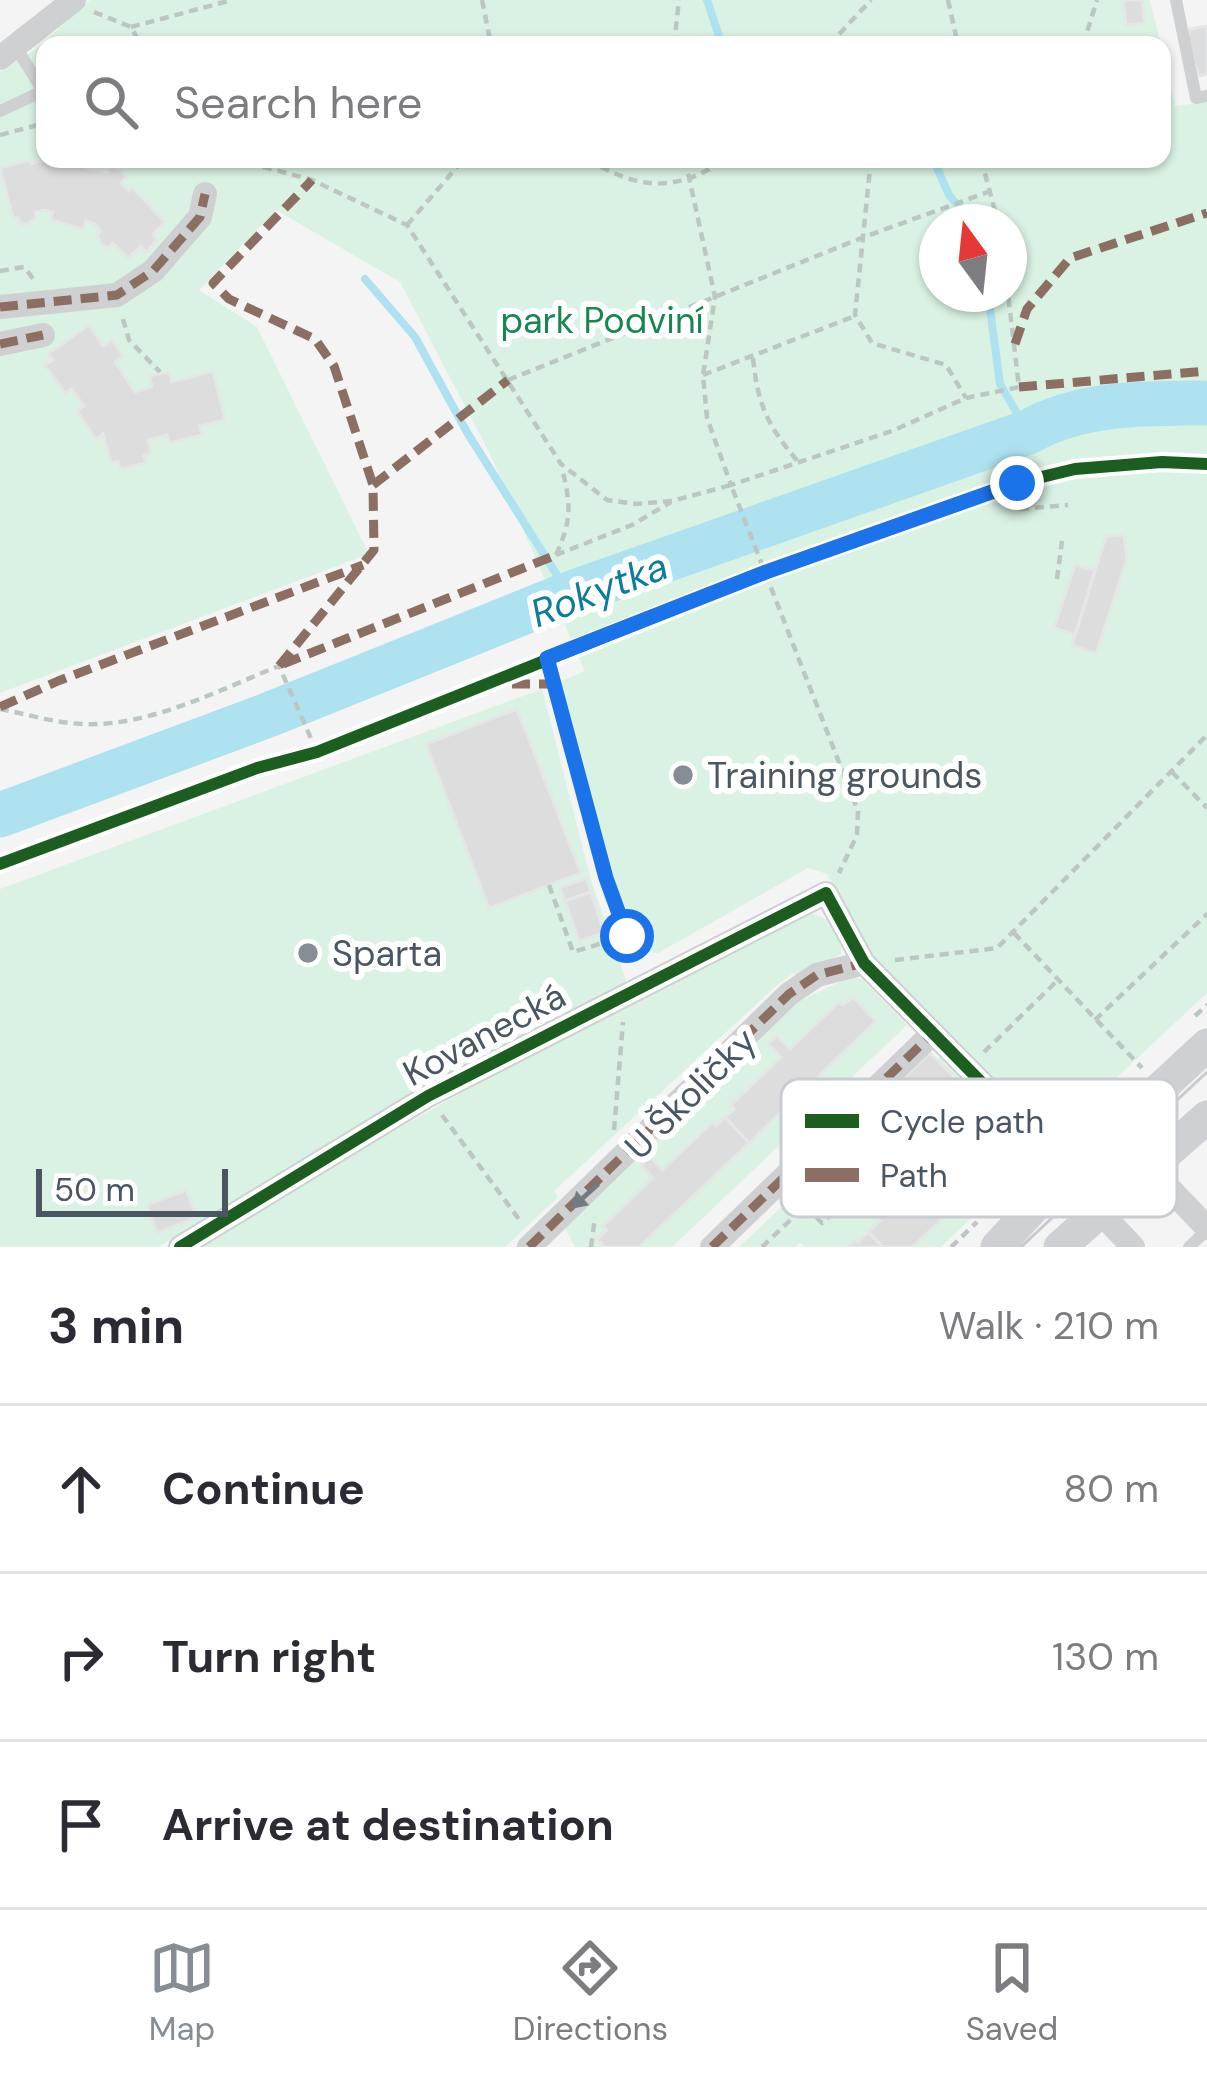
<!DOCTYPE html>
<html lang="en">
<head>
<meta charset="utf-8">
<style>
  :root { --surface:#fff; --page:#f2f2f3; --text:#2b2b33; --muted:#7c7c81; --line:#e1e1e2; --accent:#868d94 }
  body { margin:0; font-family:"DM Sans",sans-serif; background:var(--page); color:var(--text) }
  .compass { position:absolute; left:919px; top:204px; width:108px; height:108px; border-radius:50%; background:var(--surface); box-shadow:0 3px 9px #0004; rotate:345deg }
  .scale { position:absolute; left:36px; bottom:30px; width:192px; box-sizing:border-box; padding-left:12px; border:6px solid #4a5661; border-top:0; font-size:33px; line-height:42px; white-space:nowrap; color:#4a5661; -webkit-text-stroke:9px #fff; paint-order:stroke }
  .stop { position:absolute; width:36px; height:36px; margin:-27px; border:9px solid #1a73e8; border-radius:50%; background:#fff }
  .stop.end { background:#1a73e8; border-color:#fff; box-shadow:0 3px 12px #0008 }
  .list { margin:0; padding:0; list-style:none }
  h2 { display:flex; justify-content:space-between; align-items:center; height:156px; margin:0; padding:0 48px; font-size:51px }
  h2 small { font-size:39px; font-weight:400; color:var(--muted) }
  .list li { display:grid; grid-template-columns:78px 1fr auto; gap:36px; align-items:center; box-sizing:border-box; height:168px; padding:0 48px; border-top:3px solid var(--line) }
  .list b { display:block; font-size:45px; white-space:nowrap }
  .list em { font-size:39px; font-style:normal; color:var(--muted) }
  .icon { flex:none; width:66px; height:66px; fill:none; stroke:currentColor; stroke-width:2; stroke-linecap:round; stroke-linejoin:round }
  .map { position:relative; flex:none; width:1207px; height:1247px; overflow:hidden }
  .search { position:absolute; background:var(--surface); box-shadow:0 3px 9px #0004; left:36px; right:36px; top:36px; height:132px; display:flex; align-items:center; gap:30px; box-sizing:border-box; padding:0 42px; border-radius:24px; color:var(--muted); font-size:45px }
  .sheet { height:660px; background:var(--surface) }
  nav { display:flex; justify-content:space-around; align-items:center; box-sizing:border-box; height:168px; border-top:3px solid var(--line); background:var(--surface); font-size:33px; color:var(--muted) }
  nav a { display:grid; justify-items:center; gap:6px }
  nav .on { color:var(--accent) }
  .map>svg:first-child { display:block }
  .green { fill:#d9f2e3; fill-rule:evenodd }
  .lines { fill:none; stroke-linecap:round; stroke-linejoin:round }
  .stream { stroke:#aee2f0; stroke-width:8 }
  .river { stroke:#aee2f0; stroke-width:45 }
  .building { fill:#ddddde; stroke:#e5e6e7; stroke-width:3 }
  .path { stroke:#bcc7c4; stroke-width:4.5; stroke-dasharray:9 6; stroke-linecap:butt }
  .lane { stroke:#ced0d2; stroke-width:12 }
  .street { stroke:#ced0d2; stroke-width:24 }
  .secondary { stroke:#ced0d4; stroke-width:33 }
  .tram { stroke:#c9cacc; stroke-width:3 }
  .quiet { stroke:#8d6e63; stroke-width:9; stroke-dasharray:18 9; stroke-linecap:butt }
  .cycleway-casing { stroke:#fff; stroke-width:20 }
  .cycleway { stroke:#1b5e20; stroke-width:12 }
  .oneway { fill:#727b83 }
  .route { stroke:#1a73e8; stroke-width:15 }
  .poi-dot { fill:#868d94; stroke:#fff; stroke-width:4.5 }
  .labels { text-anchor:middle; stroke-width:12; stroke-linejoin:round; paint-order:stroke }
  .park-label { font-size:36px; fill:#17864f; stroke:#fff }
  .poi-label { font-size:36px; fill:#4a5661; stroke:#fff; text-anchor:start }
  .street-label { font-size:36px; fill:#4a5661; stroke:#fff }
  .water-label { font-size:39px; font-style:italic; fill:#0c7c9b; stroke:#fff }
  .key { fill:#fff; stroke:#c9ccd0; stroke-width:3 }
  .key-label { font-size:33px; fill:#4a5661 }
</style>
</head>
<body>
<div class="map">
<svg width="1207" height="1247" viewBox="0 0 1207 1247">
  <rect width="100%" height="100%" fill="#f4f4f4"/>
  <g class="green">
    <path d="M90,0h1060l11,45h-1116l-3,116 -11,3 -2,-4 -29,8v-96l36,-23z"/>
    <path d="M1162,49l13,57 32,-4v891l-160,150 -182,-191 -38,-78 -19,-6 -150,85 -20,-2 -30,-80 -49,-189 26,-11 -96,-219 -89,-170 -124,-72 -77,80 58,37 112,227 -369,139v-521l13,45h5l3,8 23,-15 9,2 -2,8 32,9 3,-8 9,3 12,24 6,-5 15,15 13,-12 5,6 6,-5 1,-13 12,-12 -33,-34 -3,3 -8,-8 -2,-14 -10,-2 -2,5 -48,-13h1103zM937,222h72v72h-72zM89,326l14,20 10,-6 10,16 -8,6 20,30 17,-5 -1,-11 18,-4 3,10 41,-10 12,48 -25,6 -30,17 -3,-8 -19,5 -4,15 -23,14 -3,-8 -7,1 -8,-28 -7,4 -12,-32 -12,-17 -7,4 -16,-40zM1124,535l3,24 -55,86 34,-108z"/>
    <path d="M542,689l49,191 36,103 -286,156 -183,108h-158v-358z"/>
    <path d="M801,912c27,3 41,14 40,42l-42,24 -5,-5 -17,12 -223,206 4,6 -53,50h-310c198,-119 400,-230 606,-335z"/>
    <path d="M852,976l11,4 44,45 -235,222h-33l237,-226 -24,-24 -9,8 -5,-3 -48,47 -14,-13 -8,8 13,13 -50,47 3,5 -18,17 -4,-3 -50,47 -12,-13 -8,7 11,14 -55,61 7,8h-30l-11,-21 234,-224z"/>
    <path d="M946,1051l95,101 -100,95h-29l93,-88 -27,-30 -21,19 -4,-2 -18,16 3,4 -60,52 2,3 -22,21 -3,-2 -8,7h-43l-4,-4 -5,4h-56l132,-125 23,22 64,-61 -21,-24z"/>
  </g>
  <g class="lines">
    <g class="stream">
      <path d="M707,0l15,45"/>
      <path d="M933,159l16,36 23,27"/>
      <path d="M365,279l50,58 53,97 101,160"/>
      <path d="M988,294l12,90 28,48"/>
    </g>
    <path class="river" d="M0,815l268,-100 301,-121 459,-162c52,-30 120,-29 179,-29"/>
  </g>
  <g class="building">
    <path d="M1123,0h19l3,23 -19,2z"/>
    <path d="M1207,26v48l-7,2 -14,-30 4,-17z"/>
    <path d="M45,152v7l62,13 2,-5 10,2 8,8 -6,6 8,8 3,-4 33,35 -12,12 4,5 -5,7 -6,6 -5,-6 -13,12 -15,-15 -6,6 -6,-6 -4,-8 4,-4 -6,-7 -9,-3 -3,8 -33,-9 3,-8 -9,-2 -9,2 1,6 -7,5 -8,2 -3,-8 -5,1 -13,-50 30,-8 1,4 11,-3 -2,-8z"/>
    <path d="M89,325l14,21 9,-6 11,16 -8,6 20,30 17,-5 -2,-11 19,-4 3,10 41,-11 12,49 -25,6 2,9 -8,2 -25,6 -2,-8 -19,5 3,13 -7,2 2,8 -26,6 -2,-8 -7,2 -8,-29 -7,5 -19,-28 7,-5 -12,-17 -7,4 -20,-28 8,-5 -5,-6z"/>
    <path d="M1124,535l3,24 -31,95 -24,-9 34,-109z"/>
    <path d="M1075,565l20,5 -20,65 -21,-7z"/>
    <path d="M517,709l64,164 -92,35 -63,-164z"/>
    <path d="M586,878l5,14 -26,9 -5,-13z"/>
    <path d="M591,892l13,41 -25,8 -14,-40z"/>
    <path d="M853,997l23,24 -127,122 -24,-26 9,-8 -3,-4 50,-48 -13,-13 9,-8 13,13 49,-47 4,3z"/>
    <path d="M930,1053l29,29 -66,63 -28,-30z"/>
    <path d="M725,1117l24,26 -110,104h-34l-8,-8 10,-9 -4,-4 50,-48 -12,-13 9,-9 12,14 51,-48 3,4z"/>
    <path d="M927,1176l28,31 -43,40h-29l-15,-15 12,-11 -3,-2z"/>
    <path d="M186,1190l11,27 -40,16 -10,-28z"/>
    <path d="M868,1232l15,15h-36l8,-7 3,2z"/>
  </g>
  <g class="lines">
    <g class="path">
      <path d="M482,0l9,45"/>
      <path d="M948,0l10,45"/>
      <path d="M94,12l37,15 10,18"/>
      <path d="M131,27l101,-27"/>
      <path d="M674,45l5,-45"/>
      <path d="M829,45l42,-45"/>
      <path d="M1083,45l14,-45"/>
      <path d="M0,135l45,-12"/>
      <path d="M234,159l78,21 95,45 154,239 46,36 29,4 36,-3 59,-16 127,326 -1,24 -18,38"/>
      <path d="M588,159c48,30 88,35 137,0"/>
      <path d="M685,159l30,138 -12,78 4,43 24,67 161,-54 74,-33 53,-11 -11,-93"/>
      <path d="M871,159l-16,156 17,28 74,22 20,33"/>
      <path d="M981,159l17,63"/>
      <path d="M407,225l57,-66"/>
      <path d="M0,271l24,-4 11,14"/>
      <path d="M123,319l6,21 31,32"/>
      <path d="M753,358c5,49 15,68 46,105"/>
      <path d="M703,375l152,-59"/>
      <path d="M508,380l356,-143 124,-45"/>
      <path d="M1020,509l48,-4"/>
      <path d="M556,555l76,-30 39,-23"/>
      <path d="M556,555c16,-35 15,-50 6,-87"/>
      <path d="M1057,579l5,-38"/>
      <path d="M547,659l59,219 30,83"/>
      <path d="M0,709c27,5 55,14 83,15 66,3 136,-34 196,-58l38,86"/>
      <path d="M1172,772l35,36"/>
      <path d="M549,885l24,67 53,-16"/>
      <path d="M1014,933l128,135"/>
      <path d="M895,960l102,-12 210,-213"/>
      <path d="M1195,1016l12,-11"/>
      <path d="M1095,1020l112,-106"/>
      <path d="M984,1052l73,-71"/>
      <path d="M442,1115l79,107"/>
      <path d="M614,1130l9,-108"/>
      <path d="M846,1151l26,25"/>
      <path d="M591,1247l4,-30"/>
      <path d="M762,1247l43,-41 17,17 136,-128"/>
      <path d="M951,1247l26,-25"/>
    </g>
    <g class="lane">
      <path d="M1176,0l20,98 11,-2"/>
      <path d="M0,111l43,-20 -26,-42"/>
      <path d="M1189,1247l18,-17"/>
    </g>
    <g class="street">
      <path d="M0,58l74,-58"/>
      <path d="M0,307l117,-12 36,-24 47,-54 5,-23"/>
      <path d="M0,344l43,-9"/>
      <path d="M1091,1152l60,17 56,59"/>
      <path d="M1071,1171l29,41 33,35"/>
      <path d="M180,1247l248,-151 398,-203 38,70 187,190"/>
      <path d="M529,1247l260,-253 28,-19 47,-12"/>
      <path d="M712,1247l221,-214"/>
    </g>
    <g class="secondary">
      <path d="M997,1247l45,-49 165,-153"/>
      <path d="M1060,1247l147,-130"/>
    </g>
    <path class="tram" d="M1021,1247l186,-175"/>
    <g class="quiet">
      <path d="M0,307l117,-12 36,-24 47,-54 5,-23"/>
      <path d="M0,344l43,-9"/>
      <path d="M1015,344l12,-35 43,-51 137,-45"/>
      <path d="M1019,387l188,-16"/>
      <path d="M373,485l135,-105"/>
      <path d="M283,664l273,-109"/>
      <path d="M279,666l95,-116 -1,-65 -39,-119 -19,-27 -86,-40 -16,-16 99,-103"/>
      <path d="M512,684h42"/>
      <path d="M0,707l58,-26 305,-116"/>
      <path d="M529,1247l260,-253 28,-19 47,-12"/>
      <path d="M712,1247l221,-214"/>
    </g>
    <g class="cycleway-casing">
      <g id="cycleway">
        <path d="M0,864l257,-96 60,-16 449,-180 251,-89 58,-14 87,-7 45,2"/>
        <path d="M180,1247l248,-151 398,-203 38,70 187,190"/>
      </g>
    </g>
    <use href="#cycleway" class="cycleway"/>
  </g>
  <defs><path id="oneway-solid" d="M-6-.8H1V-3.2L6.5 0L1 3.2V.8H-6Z" transform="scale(3)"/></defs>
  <use class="oneway" href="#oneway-solid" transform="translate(585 1196) rotate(138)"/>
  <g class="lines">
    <path class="route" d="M627,936l-21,-58 -59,-220 219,-86 251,-89"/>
  </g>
  <g class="poi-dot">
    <circle cx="683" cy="775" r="12"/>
    <circle cx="308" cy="953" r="12"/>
  </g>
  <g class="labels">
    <g class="park-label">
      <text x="602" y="333">park Podviní</text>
    </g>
    <g class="poi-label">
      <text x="707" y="788">Training grounds</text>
      <text x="332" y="966">Sparta</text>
    </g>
    <g class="street-label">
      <text transform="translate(484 1034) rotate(-28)" y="13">Kovanecká</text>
      <text transform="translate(690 1093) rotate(-45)" y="13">U Školičky</text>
    </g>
    <g class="water-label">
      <text transform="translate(599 589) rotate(-21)" y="14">Rokytka</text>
    </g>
  </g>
  <rect x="781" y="1079" width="396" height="138" rx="18" class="key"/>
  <rect x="805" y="1114" width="54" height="14" fill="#1b5e20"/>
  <rect x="805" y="1168" width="54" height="14" fill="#8d6e63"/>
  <g class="key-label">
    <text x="880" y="1133">Cycle path</text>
    <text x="880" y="1187">Path</text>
  </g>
</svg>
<svg class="compass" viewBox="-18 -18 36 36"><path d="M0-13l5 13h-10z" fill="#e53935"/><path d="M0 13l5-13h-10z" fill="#7c7c81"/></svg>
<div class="scale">50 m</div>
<div class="stop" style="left:627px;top:936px"></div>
<div class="stop end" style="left:1017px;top:483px"></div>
<div class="search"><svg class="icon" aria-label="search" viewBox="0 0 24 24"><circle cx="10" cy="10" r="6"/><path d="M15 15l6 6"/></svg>Search here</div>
</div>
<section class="sheet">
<h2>3 min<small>Walk · 210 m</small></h2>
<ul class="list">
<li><svg class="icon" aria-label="ahead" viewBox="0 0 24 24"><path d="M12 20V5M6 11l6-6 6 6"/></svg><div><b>Continue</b></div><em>80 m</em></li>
<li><svg class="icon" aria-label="right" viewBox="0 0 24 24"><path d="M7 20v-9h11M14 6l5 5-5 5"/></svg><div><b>Turn right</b></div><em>130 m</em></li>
<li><svg class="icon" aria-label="arrive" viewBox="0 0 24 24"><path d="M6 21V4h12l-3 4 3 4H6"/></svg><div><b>Arrive at destination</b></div></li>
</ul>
</section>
<nav>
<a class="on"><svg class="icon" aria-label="map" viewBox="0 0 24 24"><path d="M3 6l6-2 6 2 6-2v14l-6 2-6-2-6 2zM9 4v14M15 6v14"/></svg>Map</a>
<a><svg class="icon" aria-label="directions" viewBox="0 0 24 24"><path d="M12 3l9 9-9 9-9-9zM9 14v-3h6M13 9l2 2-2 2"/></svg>Directions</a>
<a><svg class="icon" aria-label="saved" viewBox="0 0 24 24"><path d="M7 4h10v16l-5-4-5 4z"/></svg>Saved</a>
</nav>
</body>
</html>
